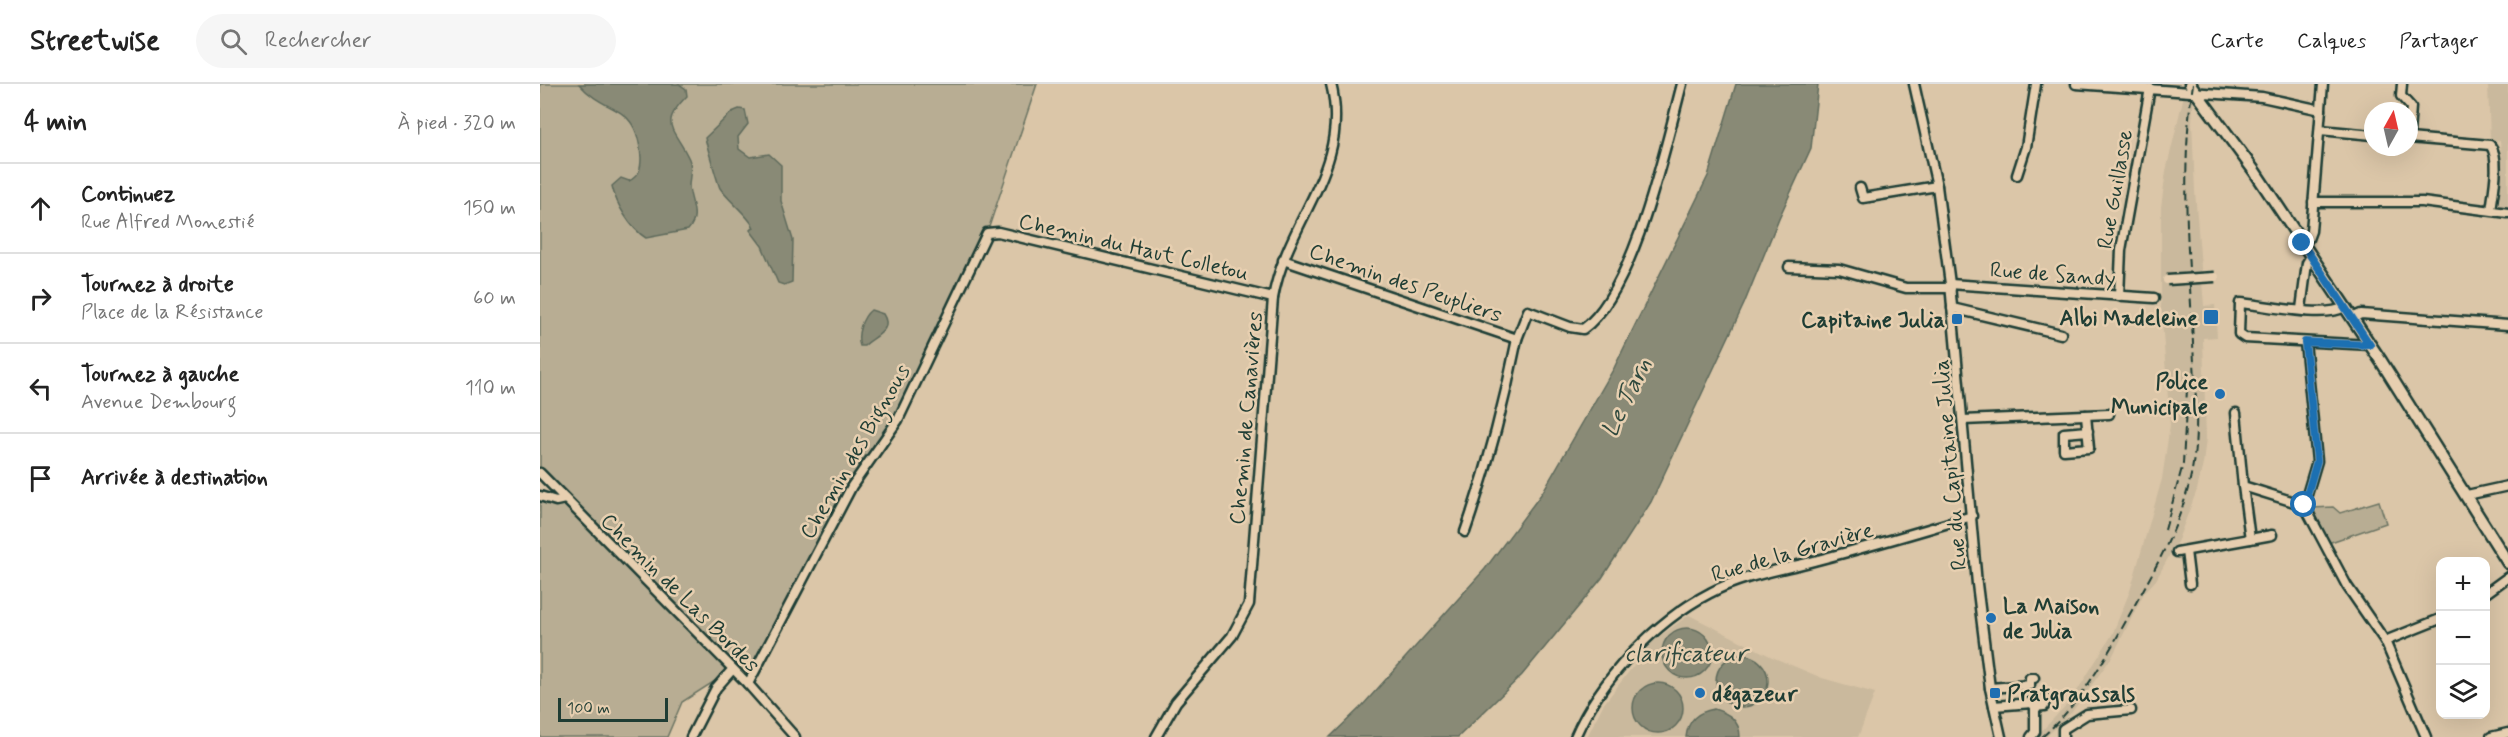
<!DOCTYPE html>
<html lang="fr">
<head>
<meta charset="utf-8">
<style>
  :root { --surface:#fff; --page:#f6f6f6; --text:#222; --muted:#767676; --line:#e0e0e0 }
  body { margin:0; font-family:Mynerve,sans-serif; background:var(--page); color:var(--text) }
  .controls { position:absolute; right:18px; bottom:18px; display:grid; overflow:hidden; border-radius:12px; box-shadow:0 6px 24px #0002 }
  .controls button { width:54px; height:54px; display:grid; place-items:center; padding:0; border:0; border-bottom:2px solid var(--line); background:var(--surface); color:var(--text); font:30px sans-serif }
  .compass { position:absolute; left:1824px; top:18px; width:54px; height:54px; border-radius:50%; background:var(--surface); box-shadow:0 6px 24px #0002; rotate:8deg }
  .scale { position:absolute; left:18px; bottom:15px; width:110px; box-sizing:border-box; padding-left:6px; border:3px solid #1f3d34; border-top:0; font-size:16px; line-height:21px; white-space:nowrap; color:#1f3d34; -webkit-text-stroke:4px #e7cfb0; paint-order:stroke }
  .stop { position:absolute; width:18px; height:18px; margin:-14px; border:4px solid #1f6fb2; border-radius:50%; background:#fff }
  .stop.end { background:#1f6fb2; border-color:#fff; box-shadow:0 2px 6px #0008 }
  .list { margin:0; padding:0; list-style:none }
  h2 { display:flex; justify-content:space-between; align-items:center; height:78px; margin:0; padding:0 24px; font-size:26px }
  h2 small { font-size:20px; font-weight:400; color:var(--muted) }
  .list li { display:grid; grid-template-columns:39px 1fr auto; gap:18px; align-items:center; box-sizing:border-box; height:90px; padding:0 24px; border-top:2px solid var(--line) }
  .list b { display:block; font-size:22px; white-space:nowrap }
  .list p { margin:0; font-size:20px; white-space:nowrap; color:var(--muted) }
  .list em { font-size:20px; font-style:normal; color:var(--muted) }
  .icon { flex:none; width:33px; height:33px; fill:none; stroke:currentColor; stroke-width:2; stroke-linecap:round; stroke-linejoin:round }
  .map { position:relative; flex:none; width:1968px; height:653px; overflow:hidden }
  header { display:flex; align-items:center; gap:36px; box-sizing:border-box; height:84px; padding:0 30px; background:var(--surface); border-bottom:2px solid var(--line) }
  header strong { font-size:28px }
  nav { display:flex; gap:33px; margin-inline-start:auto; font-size:21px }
  .search { width:420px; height:54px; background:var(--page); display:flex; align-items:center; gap:15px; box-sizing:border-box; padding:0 21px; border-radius:33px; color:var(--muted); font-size:22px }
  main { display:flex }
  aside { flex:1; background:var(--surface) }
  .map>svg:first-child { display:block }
  .built { fill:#cab99d }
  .green { fill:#b8ad93; stroke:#6c7564; stroke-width:1.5 }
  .water { fill:#898a76; stroke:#5f6b5c; stroke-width:1.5 }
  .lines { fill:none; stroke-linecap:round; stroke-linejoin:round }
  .minor-casing { stroke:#1f3d34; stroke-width:13 }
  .major-casing { stroke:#1f3d34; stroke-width:15 }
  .minor { stroke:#e7cfb0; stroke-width:8 }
  .major { stroke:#e7cfb0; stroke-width:10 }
  .rail { stroke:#1f3d34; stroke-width:2; stroke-dasharray:9 4.5; stroke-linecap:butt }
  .minor-bridge-casing { stroke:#1f3d34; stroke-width:13; stroke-linecap:butt }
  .minor-bridge { stroke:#e7cfb0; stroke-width:8 }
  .route { stroke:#1f6fb2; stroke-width:8 }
  .poi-dot { fill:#1f6fb2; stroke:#e7cfb0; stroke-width:2 }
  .labels { text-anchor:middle; stroke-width:5; stroke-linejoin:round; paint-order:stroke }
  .street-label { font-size:22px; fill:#1f3d34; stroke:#e7cfb0 }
  .poi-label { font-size:22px; font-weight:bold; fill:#1f3d34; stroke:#e7cfb0; text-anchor:end }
  .water-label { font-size:24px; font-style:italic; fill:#2f493e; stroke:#e7cfb0 }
</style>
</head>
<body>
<header>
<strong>Streetwise</strong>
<div class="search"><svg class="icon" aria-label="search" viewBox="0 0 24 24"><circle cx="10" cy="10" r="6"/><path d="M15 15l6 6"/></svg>Rechercher</div>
<nav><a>Carte</a><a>Calques</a><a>Partager</a></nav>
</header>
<main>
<aside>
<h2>4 min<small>À pied · 320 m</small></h2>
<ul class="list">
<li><svg class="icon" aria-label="ahead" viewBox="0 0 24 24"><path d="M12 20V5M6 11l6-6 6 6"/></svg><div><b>Continuez</b><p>Rue Alfred Monestié</p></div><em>150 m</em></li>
<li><svg class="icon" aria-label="right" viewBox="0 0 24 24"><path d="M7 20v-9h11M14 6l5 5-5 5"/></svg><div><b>Tournez à droite</b><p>Place de la Résistance</p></div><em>60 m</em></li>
<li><svg class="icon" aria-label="left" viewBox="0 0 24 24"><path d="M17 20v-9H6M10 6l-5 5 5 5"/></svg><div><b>Tournez à gauche</b><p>Avenue Dembourg</p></div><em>110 m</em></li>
<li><svg class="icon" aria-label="arrive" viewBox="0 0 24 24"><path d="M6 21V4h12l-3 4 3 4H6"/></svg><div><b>Arrivée à destination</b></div></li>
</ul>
</aside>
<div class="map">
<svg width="1968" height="653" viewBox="0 0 1968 653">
  <rect width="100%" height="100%" fill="#dbc6a8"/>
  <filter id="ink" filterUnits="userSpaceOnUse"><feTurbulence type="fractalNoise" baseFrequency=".0167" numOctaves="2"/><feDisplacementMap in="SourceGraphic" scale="12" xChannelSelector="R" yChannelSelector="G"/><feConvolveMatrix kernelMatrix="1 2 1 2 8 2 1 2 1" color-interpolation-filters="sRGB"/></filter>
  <g filter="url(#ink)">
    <g class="built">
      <path d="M1948,0h20v123l-9,-1 3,-47 -2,-18 -10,-1z"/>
      <path d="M1644,11l10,2 -2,25 3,69 9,115 11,-1 2,32 -14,1 3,100 -3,26 -6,26 -19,50 -22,40 -12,13 -32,64 -40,55 -26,25h-10l36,-38 40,-64 18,-44 32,-112 8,-54 -9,-118v-100l5,-36z"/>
      <path d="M1149,531l83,42 50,21 53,15 -17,44h-271l16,-32 49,-63z"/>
    </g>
    <g class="green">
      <path d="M0,0h497l-50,149 -76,160 -59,93 -104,198 -16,-14 -50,32 -15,35h-127v-243l23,5 -23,-26z"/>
      <path d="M1839,417l7,22 -58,20 -15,-35 20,-1 7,6z"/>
    </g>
    <g class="water">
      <path d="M39,0h100l7,5 1,7c-30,30 -12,32 2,63 4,9 0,18 0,27 1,16 12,30 -1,44l-42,8c-16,-10 -30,-34 -34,-52l9,-8 8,3c10,-5 12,-12 12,-23 -4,-57 -33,-41 -62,-74z"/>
      <path d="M1196,0h82l-7,64 -32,70 -35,86 -93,198 -49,76 -80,97 -64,62h-128l32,-31 123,-137 57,-76 72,-125 94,-192z"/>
      <path d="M199,25l6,1 3,14 -10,13 1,12 11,8 19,-3 12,11v36l12,39 -1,42 -8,3 -6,-2 -16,-37 -12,-16 4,-2c-3,-10 -26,-28 -34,-40 -2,-4 -13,-42 -15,-50l27,-26z"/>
      <path d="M331,226l12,4c11,17 -9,22 -19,32h-4c-4,-11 2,-29 11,-36z"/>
      <circle cx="1147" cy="569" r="25"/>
      <circle cx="1202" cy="597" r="26"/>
      <circle cx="1118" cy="624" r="25"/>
      <path d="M1174,625c14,4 26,11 26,28h-54c2,-17 11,-25 28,-28z"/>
    </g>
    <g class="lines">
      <g class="minor-casing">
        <g id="minor">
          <path d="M1374,0l23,102 13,98 27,300 13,104 11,49"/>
          <path d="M1536,0l186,13 59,13"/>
          <path d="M1862,0l-1,12 10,11 -2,26"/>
          <path d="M1780,46l53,5"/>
          <path d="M1869,54l81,7c11,13 3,49 1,65"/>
          <path d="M1477,91l9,-28 10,-63"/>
          <path d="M1320,104l3,10 74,-12"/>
          <path d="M1773,118h109l86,11"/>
          <path d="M1762,159l6,-4 3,-8 12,-147"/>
          <path d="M743,176l234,79c-13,66 -30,130 -52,193"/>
          <path d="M1249,183l50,2 67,19h45"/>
          <path d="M1410,200l204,14"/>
          <path d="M1579,212l2,-46 29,-162"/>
          <path d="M1804,223c-17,12 -81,-2 -104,-4l-1,31 6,4 125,7"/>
          <path d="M1412,224l109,26"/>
          <path d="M1761,225l6,-46 4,-7"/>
          <path d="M1812,234l9,-4 147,11"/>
          <path d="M977,255l11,-28 42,16 13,2c51,-36 83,-185 99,-245"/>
          <path d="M1765,258l12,119 -13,44 43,81 38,55 41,96"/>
          <path d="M1696,329l7,73 61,19"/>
          <path d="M1546,331l3,33 -25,2v-17l24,-2"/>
          <path d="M1423,336l146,-6"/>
          <path d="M0,389l208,211 47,53"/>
          <path d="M1927,411l41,-9"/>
          <path d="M0,412l16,5 9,-2"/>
          <path d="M1710,455l22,-4"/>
          <path d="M1646,467l4,33"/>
          <path d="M1637,468l73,-13 -7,-53"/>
          <path d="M1946,509l22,-16"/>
          <path d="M1845,557l55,-22"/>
          <path d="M208,600l104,-198 46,-66 89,-187 11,-1 275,66"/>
          <path d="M1450,604l40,-3v-7h4"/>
          <path d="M1454,622l38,-3 3,4 9,-1 1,-9"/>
          <path d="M151,653l25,-49 16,-18"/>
          <path d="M616,653l20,-35 56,-66 17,-32 24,-306c14,-79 79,-130 58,-214"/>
          <path d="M1035,653c25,-57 79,-115 135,-144 31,-17 70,-23 104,-32 53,-14 105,-29 158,-45"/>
          <path d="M1491,653l4,-5v-25"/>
          <path d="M1523,653v-8l24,-15 44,-4"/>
          <path d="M1951,653l17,-4"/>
        </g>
      </g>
      <g class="major-casing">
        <path id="major" d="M1650,0l65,88 126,189 127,202"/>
      </g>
      <use href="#minor" class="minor"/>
      <use href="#major" class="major"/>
      <g class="rail">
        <path d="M1625,446l18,-66 4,-75"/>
        <path d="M1502,653c40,-35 64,-80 89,-125 24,-44 50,-87 60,-137 9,-43 4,-88 2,-132 -4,-86 -13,-173 0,-259"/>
      </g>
      <g class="minor-bridge-casing">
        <path id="minor-bridge" d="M1627,196l48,-3"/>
      </g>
      <use href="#minor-bridge" class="minor-bridge"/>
    </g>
  </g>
  <g class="lines" filter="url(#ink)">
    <path class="route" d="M1762,159l68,102 -65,-3 12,119 -13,44"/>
  </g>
  <g class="poi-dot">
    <rect x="1663" y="225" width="16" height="16" rx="3"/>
    <rect x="1411" y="229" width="12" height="12" rx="3"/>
    <circle cx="1680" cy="310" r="6"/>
    <circle cx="1451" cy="534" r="6"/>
    <circle cx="1160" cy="609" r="6"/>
    <rect x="1449" y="603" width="12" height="12" rx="3"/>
  </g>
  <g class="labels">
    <g class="street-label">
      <text transform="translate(1574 105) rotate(-80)" y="8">Rue Guillasse</text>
      <text transform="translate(594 162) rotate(13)" y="8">Chemin du Haut Colletou</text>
      <text transform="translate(1513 189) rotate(4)" y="8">Rue de Sandy</text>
      <text transform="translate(866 198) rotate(19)" y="8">Chemin des Peupliers</text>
      <text transform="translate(705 334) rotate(-85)" y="8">Chemin de Canavières</text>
      <text transform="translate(314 367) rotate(-60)" y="8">Chemin des Bignous</text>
      <text transform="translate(1409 381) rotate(-95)" y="8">Rue du Capitaine Julia</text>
      <text transform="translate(1252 467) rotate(-16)" y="8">Rue de la Gravière</text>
      <text transform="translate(141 508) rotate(45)" y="8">Chemin de Las Bordes</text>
    </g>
    <g class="poi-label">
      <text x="1658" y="241">Albi Madeleine</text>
      <text x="1405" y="243">Capitaine Julia</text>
      <text x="1668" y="305">Police<tspan x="1668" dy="25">Municipale</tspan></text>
      <text x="1463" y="529" text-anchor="start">La Maison<tspan x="1463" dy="25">de Julia</tspan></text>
      <text x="1172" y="617" text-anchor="start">dégazeur</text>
      <text x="1467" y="617" text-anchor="start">Pratgraussals</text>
    </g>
    <g class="water-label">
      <text transform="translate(1086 313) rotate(-64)" y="8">Le Tarn</text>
      <text x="1146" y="577">clarificateur</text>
    </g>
  </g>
</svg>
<div class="controls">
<button>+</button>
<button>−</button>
<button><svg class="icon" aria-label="layers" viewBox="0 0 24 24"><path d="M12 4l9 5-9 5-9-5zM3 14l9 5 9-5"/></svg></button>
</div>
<svg class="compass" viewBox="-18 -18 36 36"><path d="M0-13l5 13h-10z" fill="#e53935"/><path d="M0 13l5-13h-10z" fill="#767676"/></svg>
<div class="scale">100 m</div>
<div class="stop" style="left:1764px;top:421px"></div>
<div class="stop end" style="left:1762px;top:159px"></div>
</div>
</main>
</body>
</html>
